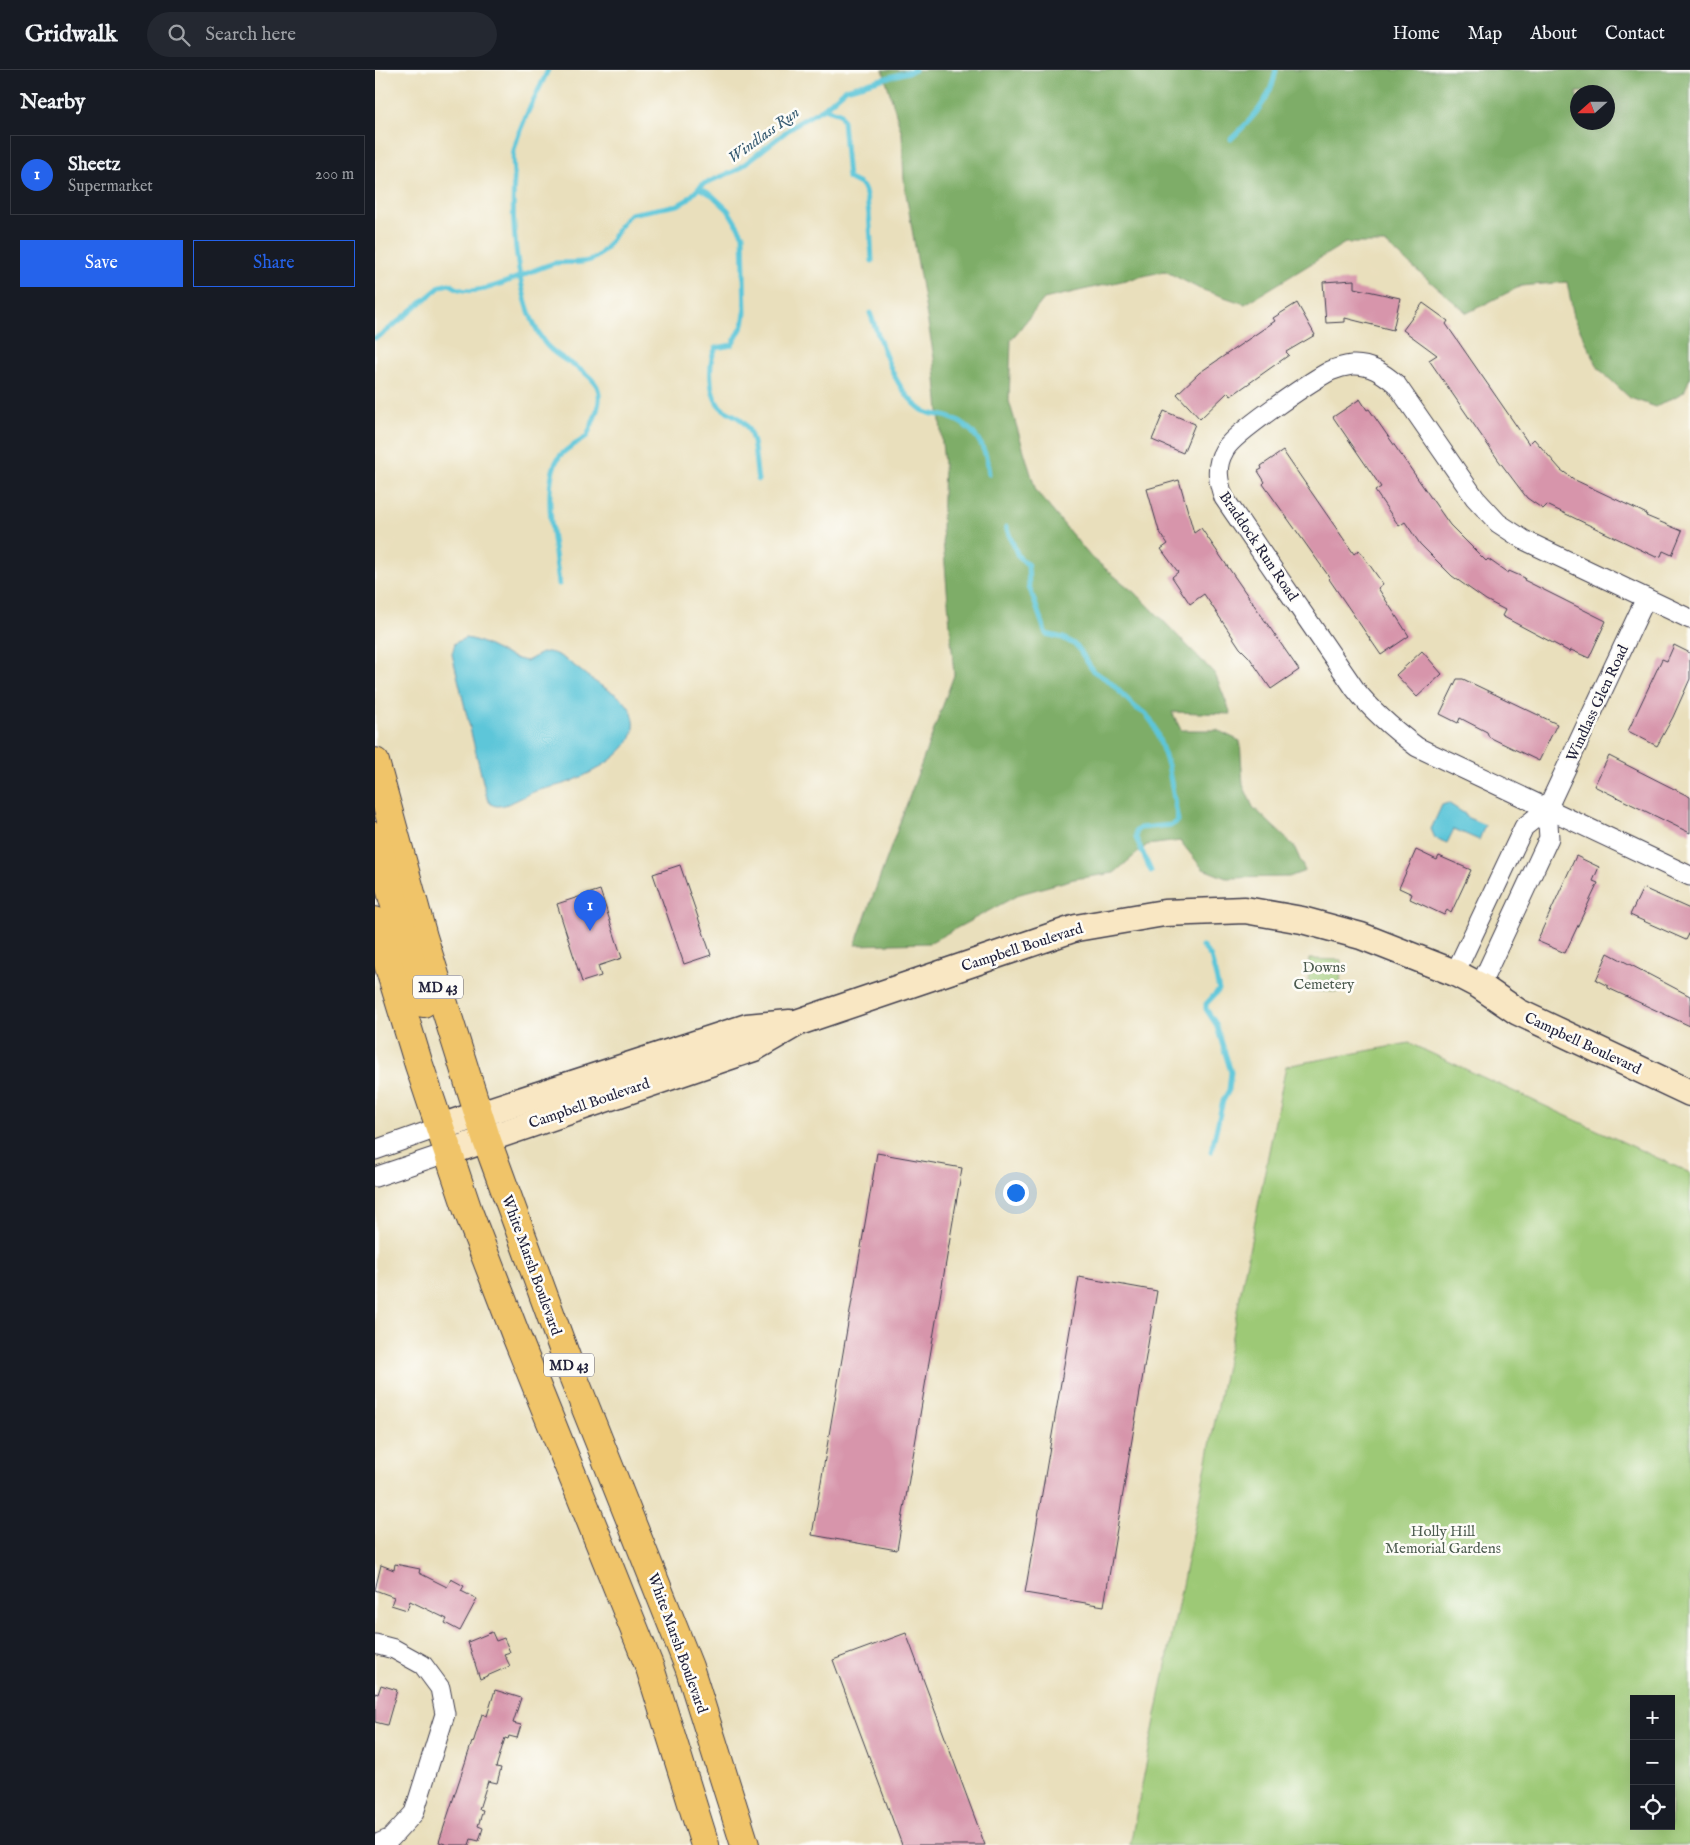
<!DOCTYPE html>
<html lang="en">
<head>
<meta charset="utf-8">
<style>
  :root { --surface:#171b24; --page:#242831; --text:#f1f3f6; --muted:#9ea1a6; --line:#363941; --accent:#2563eb }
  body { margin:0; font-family:"IM FELL English",serif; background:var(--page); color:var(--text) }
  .controls { position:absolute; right:15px; bottom:15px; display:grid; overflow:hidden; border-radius:0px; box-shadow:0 5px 20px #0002 }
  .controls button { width:45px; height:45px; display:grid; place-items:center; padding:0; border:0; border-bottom:1px solid var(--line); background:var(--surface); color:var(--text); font:25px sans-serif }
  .compass { position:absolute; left:1195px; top:15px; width:45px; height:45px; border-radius:50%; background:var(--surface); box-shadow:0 5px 20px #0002; rotate:249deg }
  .you { position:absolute; left:640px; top:1122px; width:18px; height:18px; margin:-12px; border:4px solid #fff; border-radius:50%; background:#1a73e8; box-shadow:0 0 0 8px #1a73e833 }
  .badge { display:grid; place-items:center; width:32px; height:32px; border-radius:50%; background:var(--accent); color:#fff; font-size:16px; font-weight:700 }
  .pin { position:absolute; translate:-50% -41px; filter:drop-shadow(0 1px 2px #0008) }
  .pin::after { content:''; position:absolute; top:26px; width:18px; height:15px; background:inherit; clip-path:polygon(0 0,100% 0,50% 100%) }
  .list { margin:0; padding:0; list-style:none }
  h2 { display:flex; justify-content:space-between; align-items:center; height:65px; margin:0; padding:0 20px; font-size:21px }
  h2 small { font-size:16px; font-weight:400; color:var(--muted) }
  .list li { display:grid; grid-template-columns:32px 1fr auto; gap:15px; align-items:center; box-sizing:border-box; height:80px; margin:0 10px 10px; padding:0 10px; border:1px solid var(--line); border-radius:0px }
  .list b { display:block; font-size:19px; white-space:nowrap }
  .list p { margin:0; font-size:16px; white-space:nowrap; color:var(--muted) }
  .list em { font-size:16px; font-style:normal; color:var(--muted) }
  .actions { display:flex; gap:10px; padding:15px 20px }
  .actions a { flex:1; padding:11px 0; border:1px solid var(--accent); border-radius:0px; text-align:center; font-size:18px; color:var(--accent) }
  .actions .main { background:var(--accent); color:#fff }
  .icon { flex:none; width:28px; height:28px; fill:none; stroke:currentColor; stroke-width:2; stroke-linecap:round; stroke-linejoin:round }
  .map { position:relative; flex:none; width:1315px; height:1775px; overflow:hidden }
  header { display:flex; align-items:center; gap:30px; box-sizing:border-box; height:70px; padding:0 25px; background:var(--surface); border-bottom:1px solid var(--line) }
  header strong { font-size:24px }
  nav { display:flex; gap:28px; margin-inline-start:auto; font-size:18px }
  .search { width:350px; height:45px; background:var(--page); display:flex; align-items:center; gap:12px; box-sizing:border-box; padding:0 18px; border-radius:28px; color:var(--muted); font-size:19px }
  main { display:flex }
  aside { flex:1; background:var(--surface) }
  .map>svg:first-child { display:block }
  .green { fill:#9dc976; stroke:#607658; fill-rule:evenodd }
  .forest { fill:#7ead67; stroke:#506851; fill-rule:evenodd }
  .water { fill:#5dc6d9; stroke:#40748a }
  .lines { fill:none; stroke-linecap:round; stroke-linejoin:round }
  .stream { stroke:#5dc6d9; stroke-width:5 }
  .building { fill:#d795ab }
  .street-casing { stroke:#403e4e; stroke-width:21 }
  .secondary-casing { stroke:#403e4e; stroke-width:29 }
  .primary-casing { stroke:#403e4e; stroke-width:30 }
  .street { stroke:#fff; stroke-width:19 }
  .secondary { stroke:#f9e7c3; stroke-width:26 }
  .primary { stroke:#f0c469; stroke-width:28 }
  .labels { text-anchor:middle; stroke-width:5; stroke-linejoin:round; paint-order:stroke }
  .shield { fill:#fdfcf7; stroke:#646373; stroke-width:1 }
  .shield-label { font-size:14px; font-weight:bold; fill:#22223b }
  .street-label { font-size:15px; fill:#22223b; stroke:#fdfcf7 }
  .park-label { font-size:15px; fill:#4d5c50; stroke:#fdfcf7 }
  .water-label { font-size:16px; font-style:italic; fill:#375b72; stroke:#fdfcf7 }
</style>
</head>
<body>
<header>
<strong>Gridwalk</strong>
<div class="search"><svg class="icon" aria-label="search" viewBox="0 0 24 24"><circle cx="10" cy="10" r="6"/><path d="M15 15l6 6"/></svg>Search here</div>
<nav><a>Home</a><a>Map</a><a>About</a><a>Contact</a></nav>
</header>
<main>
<aside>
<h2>Nearby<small></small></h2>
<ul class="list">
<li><span class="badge">1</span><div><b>Sheetz</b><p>Supermarket</p></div><em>200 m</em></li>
</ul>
<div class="actions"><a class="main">Save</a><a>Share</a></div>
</aside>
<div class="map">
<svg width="1315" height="1775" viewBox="0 0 1315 1775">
  <rect width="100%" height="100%" fill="#fdfcf7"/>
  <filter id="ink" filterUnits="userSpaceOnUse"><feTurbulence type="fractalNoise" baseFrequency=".02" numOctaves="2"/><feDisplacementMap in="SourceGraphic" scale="10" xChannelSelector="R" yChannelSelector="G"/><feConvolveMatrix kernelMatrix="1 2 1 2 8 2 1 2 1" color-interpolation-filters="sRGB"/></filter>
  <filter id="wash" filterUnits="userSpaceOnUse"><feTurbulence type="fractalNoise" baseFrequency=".0096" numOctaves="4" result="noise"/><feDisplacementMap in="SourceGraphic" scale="20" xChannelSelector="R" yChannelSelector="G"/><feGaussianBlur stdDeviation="1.12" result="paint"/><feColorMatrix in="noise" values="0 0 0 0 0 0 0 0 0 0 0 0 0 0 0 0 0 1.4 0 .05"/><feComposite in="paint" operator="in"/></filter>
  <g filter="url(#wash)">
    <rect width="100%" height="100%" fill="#e9dfbc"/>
    <g class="green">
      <path d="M934,889l32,1 -1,32 -32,-1z"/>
      <path d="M1034,973l281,130v672h-560l156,-779zM1259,1629h37v127h-37z"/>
    </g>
    <path class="forest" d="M508,0h807v308l-6,14 -28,15 -26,-9 -31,-29 -25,-52 -7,-35 -46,4 -54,27 -82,-70h-40l-100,61 -45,-15 -35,-18 -121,28 -33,41 -2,61 27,90 53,64 52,43 74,76 16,40 -59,-2 9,18h36l23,11 3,44 10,22 41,39 11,25 -16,6 -63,1 -23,-9 -23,-28 -33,4 -33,28 -40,6 -54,15 -91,49 -74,2 99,-270 -12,-147 2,-64 -10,-106 -30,-176 -2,-48zM1202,22h30v30h-30z"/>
    <g class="water">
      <path d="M90,568c18,1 38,19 61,23 7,-2 12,-8 20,-9 14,-1 36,21 48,29 9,7 21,11 29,19 34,36 -17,66 -46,79 -13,6 -27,8 -41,12 -9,3 -29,16 -39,15 -10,0 -11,-13 -13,-20l-32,-132 3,-11z"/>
      <path d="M1073,733l17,11 1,3 19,8 -6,15 -25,-11 -7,14 -12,-5 -4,-9 11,-24z"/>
    </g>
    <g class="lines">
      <g class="stream">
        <path d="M173,0c-12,26 -27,52 -34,80 -2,8 0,18 0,27 -3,46 3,127 30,165 12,18 48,28 54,47 5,14 -6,34 -11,47 -9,8 -20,11 -28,21 -19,27 -3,95 0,127"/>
        <path d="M449,38l16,5 3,8 5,57c4,3 10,4 14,8 8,7 9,61 10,75"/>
        <path d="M856,69c21,-20 40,-39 45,-69"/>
        <path d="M324,118l13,7 16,15 15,25 2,78 -2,12 -11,20 -16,3c-8,13 -8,51 7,61 9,6 18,8 24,18 9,14 8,37 11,53"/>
        <path d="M495,243c13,33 22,75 52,97 7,5 17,4 26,7 26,8 39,30 41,57"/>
        <path d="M0,268l8,-4 58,-48 8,-2c4,1 6,4 10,5 25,9 71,-20 96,-26 13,-2 26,2 38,-4 17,-9 23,-32 37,-45l48,-9 9,-5 16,-16 34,-14 59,-46 28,-16 22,-19 69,-19"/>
        <path d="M631,457l12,29 10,9 1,21 17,48 17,4 14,8 16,25 16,10 27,27 10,6 8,11 14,40 10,56 -6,4 -32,3 -4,3v7l15,33"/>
        <path d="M827,876l9,11 8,33 -13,14v5l10,15 15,48 -2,18 -6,11 -12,51"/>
      </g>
    </g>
    <g id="blocks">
      <g class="building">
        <path d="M979,210v8l46,10 -7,32 -48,-12v4l-19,1 -3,-41z"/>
        <path d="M922,233l18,32 -29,17 3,3 -58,41 -3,-4 -28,27 -23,-25 22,-21 76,-52 -2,-3z"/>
        <path d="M1048,233l25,18 -2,3 83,120 5,-5 27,31 14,10 72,34 -1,2 36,15 -10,24 -9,-4 -2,5 -5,1 -109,-52 -4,4 -16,-11 -28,-37 -70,-101 8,-5 -34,-25z"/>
        <path d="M985,329l7,11 2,-1 81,116 36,36 2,-2 20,14 1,-2 16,7 -1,2 82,41 -17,37 -18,-8 -1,2 -68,-36 3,-6 -19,-10 -34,-24 -32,-32 -15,-22 -6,4 -24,-35 6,-4 -48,-70z"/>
        <path d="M789,341l31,13 -12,29 -31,-13z"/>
        <path d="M908,381l71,103 5,-4 24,34 -5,4 31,48 -28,19 -52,-76 1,-1 -67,-94 2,-2 -7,-11 4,-2 -1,-3z"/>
        <path d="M804,410l15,53 7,-5 98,142 -28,19 -22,-32 -9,-9 -36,-54 -14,10 -18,-27 6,-5 -17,-23 7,-5 -9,-13 -12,-42z"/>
        <path d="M1299,575l16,8v26l-17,38 -16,29 -29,-15 34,-72 5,2z"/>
        <path d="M1047,581l20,23 -25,23 -21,-22z"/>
        <path d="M1082,609h6l94,45 -18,37 -50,-24 -2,-5 -27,-14 -2,5 -18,-9z"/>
        <path d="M1234,686l81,41v36l-96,-47z"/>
        <path d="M1041,780l21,10 2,-4 32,14 -20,43 -4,-3 -3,5 -34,-16 2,-5 -13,-6z"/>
        <path d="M1201,786l23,11 -6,14 5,2 -33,70 -28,-12z"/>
        <path d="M305,795l31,90 -27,9 -31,-90z"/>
        <path d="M1268,818l47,21v23l-4,8 -56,-25z"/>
        <path d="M225,820l22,68 -24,8 3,10 -19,6 -25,-78z"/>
        <path d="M1233,883l82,43v30l-82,-38v-2l-12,-6z"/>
        <path d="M502,1083l85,15 -65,382 -85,-15z"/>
        <path d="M704,1207l78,14 -53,315 -79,-13z"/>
        <path d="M20,1494l25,5 -1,4 28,14 4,-8 13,7 -3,5 16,8 -17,32 -15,-8 2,-4 -37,-18 -3,9 -16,-5 3,-8 -19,-7 6,-25 13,5z"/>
        <path d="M117,1562l4,9 8,-3 6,14 -6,2 6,12 -30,13 -12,-37z"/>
        <path d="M531,1563l79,212h-83l-69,-185z"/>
        <path d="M6,1615l16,5 -10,35 -12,-3v-29l3,1z"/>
        <path d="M120,1620l26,8 -8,25 8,2 -4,13 -8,-2 -1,3 -3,-1 -9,29 5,1 -4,15 -9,-2 -9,28 4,1 -5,16 5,2 -4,13 -8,-2 -2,6h-21l-9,-3 33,-100 1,1 9,-29 5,2z"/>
      </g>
    </g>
  </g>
  <g filter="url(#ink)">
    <use href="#blocks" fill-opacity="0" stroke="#403e4e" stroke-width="1"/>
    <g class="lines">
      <g class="street-casing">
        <g id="street">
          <path d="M1315,549l-166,-79 -26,-17 -23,-25 -79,-114c-13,-11 -26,-20 -44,-19 -8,1 -15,3 -22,6 -20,11 -98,63 -106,80 -9,15 -6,31 0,47l131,191c18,23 38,40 62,58l273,129"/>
          <path d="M1080,903l69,-146 23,-18 99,-211"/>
          <path d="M1105,916l69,-148 -2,-29"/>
          <path d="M0,1080l65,-23"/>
          <path d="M0,1107l74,-25"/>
          <path d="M0,1574l19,5 29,16 17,23 5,26 -31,99 -23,25 -16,7"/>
        </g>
      </g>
      <g class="secondary-casing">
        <g id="secondary">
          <path d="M65,1057l307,-100 43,-4"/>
          <path d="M74,1082l305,-104 45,-26 277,-94 88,-15 81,-3 57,10 59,16 94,37 25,13 38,26 172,81"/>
        </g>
      </g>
      <g class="primary-casing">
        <g id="primary">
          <path d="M0,692l48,175 63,201 87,238 116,291 56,178"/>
          <path d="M0,766l48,167"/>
          <path d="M0,851l44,144 49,146 47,122 135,335 55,177"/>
        </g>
      </g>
      <use href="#street" class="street"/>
      <use href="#secondary" class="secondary"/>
      <use href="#primary" class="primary"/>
    </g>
  </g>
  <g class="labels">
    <g class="shield">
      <rect x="38" y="905.5" width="50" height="23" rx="4"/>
      <rect x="169" y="1283.5" width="50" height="23" rx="4"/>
    </g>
    <g class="shield-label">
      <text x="63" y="922">MD 43</text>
      <text x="194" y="1300">MD 43</text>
    </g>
    <g class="street-label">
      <text transform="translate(884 476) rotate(56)" y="5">Braddock Run Road</text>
      <text transform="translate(1222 633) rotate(-65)" y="5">Windlass Glen Road</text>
      <text transform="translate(647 877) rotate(-18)" y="5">Campbell Boulevard</text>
      <text transform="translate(1208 973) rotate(25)" y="5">Campbell Boulevard</text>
      <text transform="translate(214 1033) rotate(-19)" y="5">Campbell Boulevard</text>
      <text transform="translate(157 1195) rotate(70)" y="5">White Marsh Boulevard</text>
      <text transform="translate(303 1573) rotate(70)" y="5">White Marsh Boulevard</text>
    </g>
    <g class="park-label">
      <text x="949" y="902">Downs<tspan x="949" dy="17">Cemetery</tspan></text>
      <text x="1068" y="1466">Holly Hill<tspan x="1068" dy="17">Memorial Gardens</tspan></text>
    </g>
    <g class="water-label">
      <text transform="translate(388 64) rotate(-36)" y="6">Windlass Run</text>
    </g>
  </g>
</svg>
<div class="controls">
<button>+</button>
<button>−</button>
<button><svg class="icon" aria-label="locate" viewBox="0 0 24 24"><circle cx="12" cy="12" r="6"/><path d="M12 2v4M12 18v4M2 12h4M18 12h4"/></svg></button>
</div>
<svg class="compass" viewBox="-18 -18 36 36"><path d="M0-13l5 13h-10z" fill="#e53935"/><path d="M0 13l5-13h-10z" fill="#9ea1a6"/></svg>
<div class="you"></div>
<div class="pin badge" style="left:215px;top:861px">1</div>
</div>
</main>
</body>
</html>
